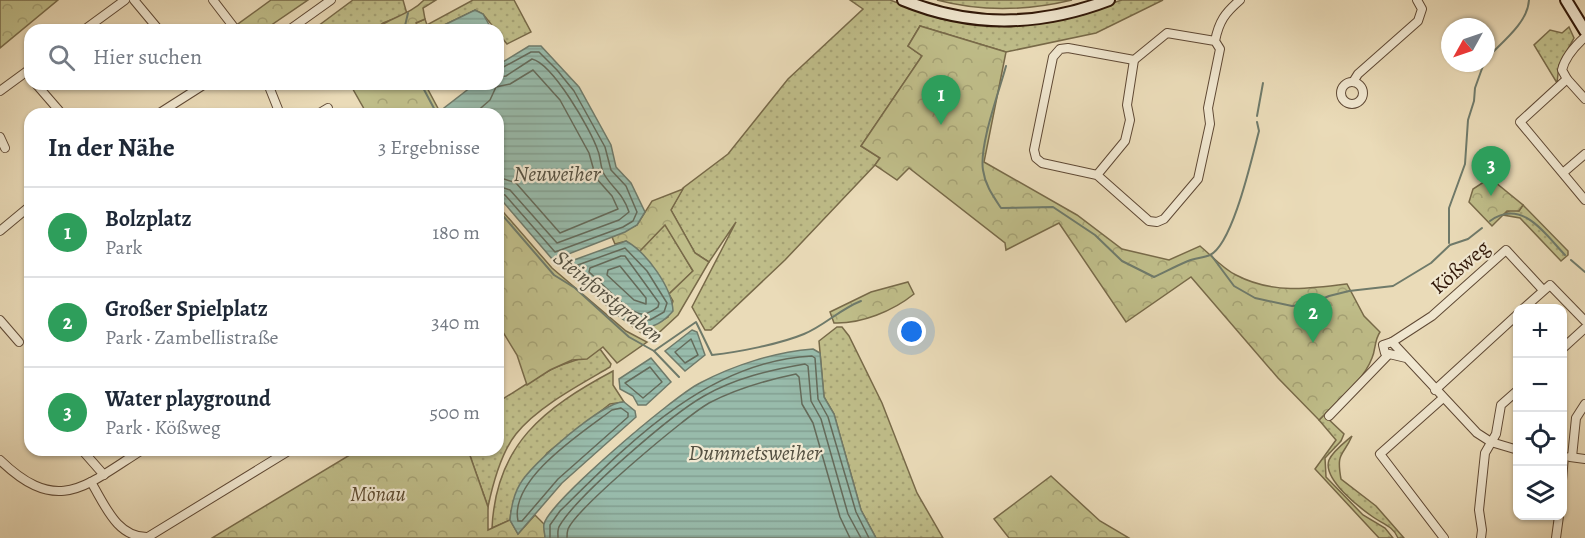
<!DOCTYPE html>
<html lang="de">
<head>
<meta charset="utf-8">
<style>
  :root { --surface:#fff; --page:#f2f2f3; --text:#1f2937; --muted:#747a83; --line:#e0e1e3; --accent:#0b8043 }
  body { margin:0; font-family:Alegreya,serif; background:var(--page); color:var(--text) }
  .controls { position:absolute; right:18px; bottom:18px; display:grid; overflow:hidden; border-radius:12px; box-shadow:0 2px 4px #0004 }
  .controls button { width:54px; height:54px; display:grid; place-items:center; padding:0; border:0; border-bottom:2px solid var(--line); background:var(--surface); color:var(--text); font:30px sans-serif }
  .compass { position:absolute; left:1441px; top:18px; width:54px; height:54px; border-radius:50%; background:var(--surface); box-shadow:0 2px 4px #0004; rotate:230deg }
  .you { position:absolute; left:912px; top:332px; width:21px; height:21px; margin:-15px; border:4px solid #fff; border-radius:50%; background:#1a73e8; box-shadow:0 0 0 9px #1a73e833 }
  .badge { display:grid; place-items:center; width:39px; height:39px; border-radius:50%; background:var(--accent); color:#fff; font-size:20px; font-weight:700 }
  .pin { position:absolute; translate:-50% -50px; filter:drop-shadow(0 2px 3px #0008) }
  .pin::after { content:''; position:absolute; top:32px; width:21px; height:18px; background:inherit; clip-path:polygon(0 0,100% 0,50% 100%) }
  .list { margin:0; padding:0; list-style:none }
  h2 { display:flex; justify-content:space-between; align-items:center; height:78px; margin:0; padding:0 24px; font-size:26px }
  h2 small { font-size:20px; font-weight:400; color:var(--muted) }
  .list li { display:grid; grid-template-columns:39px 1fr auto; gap:18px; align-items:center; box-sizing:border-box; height:90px; padding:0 24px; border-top:2px solid var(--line) }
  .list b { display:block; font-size:22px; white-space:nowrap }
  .list p { margin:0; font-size:20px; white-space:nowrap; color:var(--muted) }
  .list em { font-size:20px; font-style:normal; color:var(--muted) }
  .icon { flex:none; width:33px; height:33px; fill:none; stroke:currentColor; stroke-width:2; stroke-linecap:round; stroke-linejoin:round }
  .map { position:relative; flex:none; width:1585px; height:538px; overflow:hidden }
  .search { position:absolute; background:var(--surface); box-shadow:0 2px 4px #0004; left:24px; top:24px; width:480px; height:66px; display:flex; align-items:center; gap:15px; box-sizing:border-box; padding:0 21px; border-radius:18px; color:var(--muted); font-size:22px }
  .panel { position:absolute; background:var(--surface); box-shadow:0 2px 4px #0004; left:24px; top:108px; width:480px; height:348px; border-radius:18px }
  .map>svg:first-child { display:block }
  .grass { fill:url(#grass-dots); stroke:#786a49; stroke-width:1.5 }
  .forest { fill:url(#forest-crowns); stroke:#786a49; stroke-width:1.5 }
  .water { fill:url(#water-rules); stroke:#6f7a6a; stroke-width:1.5 }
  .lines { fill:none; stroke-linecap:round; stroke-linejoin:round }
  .shore { stroke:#646a5a; stroke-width:1.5 }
  .stream { stroke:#6f7a6a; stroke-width:2 }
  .minor-casing { stroke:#5f4935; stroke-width:10 }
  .secondary-casing { stroke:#311809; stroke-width:14 }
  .minor { stroke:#f1e8d1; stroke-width:8 }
  .secondary { stroke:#f1e8d1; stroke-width:10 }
  .labels { text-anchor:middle; stroke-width:4.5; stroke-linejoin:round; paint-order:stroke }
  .street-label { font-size:21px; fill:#311809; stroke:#f1e8d1 }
  .park-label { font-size:21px; font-style:italic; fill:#5c4a2f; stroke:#f1e8d1 }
  .water-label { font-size:22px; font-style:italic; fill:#555142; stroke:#f1e8d1 }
</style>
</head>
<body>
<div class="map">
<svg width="1585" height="538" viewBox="0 0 1585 538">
  <defs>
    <pattern id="grass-dots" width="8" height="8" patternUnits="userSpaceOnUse" patternTransform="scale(1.5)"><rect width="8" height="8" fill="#bfbd89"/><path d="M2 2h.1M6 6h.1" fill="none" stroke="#a5a275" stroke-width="1.8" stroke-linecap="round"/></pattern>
    <pattern id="forest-crowns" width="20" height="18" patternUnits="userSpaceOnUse" patternTransform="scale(1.5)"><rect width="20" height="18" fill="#bfbd89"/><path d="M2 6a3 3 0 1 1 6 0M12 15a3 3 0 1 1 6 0" fill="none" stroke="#a5a275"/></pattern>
    <pattern id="water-rules" width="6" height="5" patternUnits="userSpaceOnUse" patternTransform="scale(1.5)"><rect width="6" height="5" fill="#98bbab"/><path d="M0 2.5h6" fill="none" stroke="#83a092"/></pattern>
  </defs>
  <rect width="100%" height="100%" fill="#eadbb8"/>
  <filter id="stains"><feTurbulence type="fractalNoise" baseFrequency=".00333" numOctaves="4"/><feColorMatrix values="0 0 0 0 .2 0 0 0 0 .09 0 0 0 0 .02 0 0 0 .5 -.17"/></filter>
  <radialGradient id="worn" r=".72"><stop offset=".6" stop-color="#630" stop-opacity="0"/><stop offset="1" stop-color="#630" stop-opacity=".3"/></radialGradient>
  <g class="grass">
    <path d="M353,0h50l4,14 -24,9 -9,7h-55l-1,-4z"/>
    <path d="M473,0h41l17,32 -24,12 -24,-30 -8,-4 -41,20h-15l-3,-7 9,-4 2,6z"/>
    <path d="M850,0h40l51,19 68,8 43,-5 70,-22h41l-67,33 -90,19 -86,-26 -12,20 14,10 -61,90 19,12 -5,7 -90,95 -74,70h-6l-13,-23 44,-85 -27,40 -14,-9 -24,-43 12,-22 45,-34 60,-75 75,-70z"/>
    <path d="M937,0h135c-46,11 -90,12 -135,0z"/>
    <path d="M1569,27l5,11 -15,27 -2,18 -23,-38 16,-15 12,3z"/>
    <path d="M1523,205l45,46v4l-7,6 -41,-43 -17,-3 9,-6 7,2z"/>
    <path d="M665,224l28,47 -24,23 -30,-42z"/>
    <path d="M837,327h5l7,9 33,67 35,90 26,45h-67l-15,-28 -27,-96 -10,-17 -5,-56z"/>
    <path d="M600,349l11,15 -1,3c-29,17 -73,40 -94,67 -15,19 -23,49 -28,73l-20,-57h30v-48c18,-11 35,-23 54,-33 16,-8 33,-9 48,-20z"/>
    <path d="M613,371v14l11,17 -14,2 -63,49 -36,58 -1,9 -18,8c4,-84 52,-120 121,-157z"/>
    <path d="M1324,415l20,19 -3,7 -16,17 1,19 37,38 22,13 8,10h-14l-64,-69 21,-29 -17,-20z"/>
    <path d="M1352,436c-9,21 -16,15 -11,43l35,27 28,32h-6c-5,-12 -15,-14 -25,-21 -13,-9 -51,-38 -44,-57 4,-9 15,-17 23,-24z"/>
  </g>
  <g class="forest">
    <path d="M0,0h58l-58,48z"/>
    <path d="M271,0h37l-44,30h-21l-5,-6z"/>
    <path d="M424,0h12l-13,8 2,11 -9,4 3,7h-45c16,-13 36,-15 50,-30z"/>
    <path d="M920,26l86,26 -22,110 93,53 45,34 47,11 31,-14c11,9 23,23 36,29 36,19 73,14 111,9l17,32 16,16c-6,9 -4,17 -8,26 -9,24 -36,44 -53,62l-41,-42 -87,-101 -65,45 -67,-99 -53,27 -1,-7 -96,-75 -12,12 -22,-15 5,-7 -19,-12 61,-90 -14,-10z"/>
    <path d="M350,84h75l16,30h-74z"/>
    <path d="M1490,178l33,27 -4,6h-12l-15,15 -23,-24 4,-13z"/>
    <path d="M683,189l-12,21 24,43 14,9 -31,53 -27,25 -22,-16c16,6 25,1 39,-7l5,-16 -4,-7 24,-23 -28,-46 -26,27 -13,-11 -11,3 -3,-7 25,-12 15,-24z"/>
    <path d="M498,206l54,62 74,63 21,11 -30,21 -14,-16 -16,12 -15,1 -22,10 -23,15 -10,-30 -19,-31z"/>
    <path d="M908,282l6,12c-21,17 -53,30 -80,29l-4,-11 41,-20z"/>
    <path d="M358,450h110l20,57v23l22,-10 8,14 17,-19 9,9 1,14h-333z"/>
    <path d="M1051,476l49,45 29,17h-120l-15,-19z"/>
  </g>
  <g class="water">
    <path d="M475,10l8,4 9,16h-58z"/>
    <path d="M529,46h12l38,41 32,58 5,22 15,16 14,29 -8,13 -12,7 -72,28 -55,-64v-82h-51l-3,-6 31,-24h23v-19z"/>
    <path d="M626,241c20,11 46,46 47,70 -33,38 -57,1 -83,-21 -7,-6 -15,-11 -22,-17l-5,-9z"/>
    <path d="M692,330l5,2 8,23 -20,16 -20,-20z"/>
    <path d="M813,349l7,4 4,44 10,17 27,96 15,28h-331c0,-4 -2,-10 -1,-14 6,-23 130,-128 156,-141 34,-18 75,-31 113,-34z"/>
    <path d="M651,358l20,24 -25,23h-8l-5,-9 -13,-7 -1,-10z"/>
    <path d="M624,402l11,9 1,6 -74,66 -44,51 -8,-14c1,-12 4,-26 10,-36 11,-20 83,-83 104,-82z"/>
  </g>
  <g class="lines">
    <g class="shore">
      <path d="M498,70l33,-18h8l18,18 17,21 31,56 6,23 15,16 11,26 -4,9 -10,6 -68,25 -50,-57 -7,-2"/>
      <path d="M498,77l8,-1 26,-17c21,5 59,71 66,92 3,7 2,16 6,23 8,14 19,19 25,38l-10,8 -62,23 -47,-53 -12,-4"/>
      <path d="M474,114l16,-14 6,-13 14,-3 23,-14 27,30 29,53 7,25 16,18 6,13 -58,24 -44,-50 -18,-6"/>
      <path d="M625,248l22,23 20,32 -3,9 -14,8 -18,-2 -58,-48 1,-4z"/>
      <path d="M621,256h4l34,47 -1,4c-5,3 -11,8 -17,7 -15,-3 -40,-32 -52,-42l1,-4z"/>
      <path d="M620,266l26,32v6l-12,-4 -27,-25 1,-5z"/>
      <path d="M691,339l7,16 -13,8 -10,-11z"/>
      <path d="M650,367l12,15 -19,16 -18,-15z"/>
      <path d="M621,408l7,5v4l-70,62 -36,42h-4c-9,-42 65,-89 94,-111z"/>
      <path d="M550,538v-13l10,-14c70,-69 148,-150 252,-155l3,2 3,41 10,18 28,95 13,26"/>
      <path d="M558,538c0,-5 -1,-9 2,-13 19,-31 112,-111 144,-129 31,-18 66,-26 101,-32l3,2 3,35 10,18 27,95 13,24"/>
      <path d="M567,538c0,-3 0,-6 1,-9 9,-21 118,-113 141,-126 27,-14 58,-23 87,-29l3,3 3,27 11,19 27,94 10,21"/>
    </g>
    <g class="stream">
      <path d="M404,30l4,-17"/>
      <path d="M1486,59c15,-16 42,-36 43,-59"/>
      <path d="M1006,66c-7,26 -27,79 -23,104 2,15 10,26 18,38l52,-1 42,28 27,26 32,16c11,-5 22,-11 34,-16 7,-3 15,-3 22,-6 23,-11 42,-98 49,-124l-2,-9"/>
      <path d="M421,84l16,30"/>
      <path d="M1257,116l6,-33"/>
      <path d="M498,210l56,65 21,13 54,49 25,14 25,26"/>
      <path d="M1490,221c32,-23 54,12 75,34"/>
      <path d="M1449,243v-35l16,-44 3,-44 6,-19 1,-13 9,-25"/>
      <path d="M1211,255l23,31 21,12 37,8 18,-2 19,-8 20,-5 44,-5 38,-23 19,-18 18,-6 14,-11"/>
      <path d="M1571,260l14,12"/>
      <path d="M654,351l42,-29 16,33c27,-3 68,-11 92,-21 20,-8 36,-25 57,-33"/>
    </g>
    <g class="minor-casing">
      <g id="minor">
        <path d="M134,0l25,30"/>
        <path d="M213,0l23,30"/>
        <path d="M84,30l41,-30"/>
        <path d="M289,30l42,-30"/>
        <path d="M1215,41l-48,-8 -33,27 -66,-12 -8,1 -7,8 -19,93 2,8 6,5 55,12 52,46 8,1 7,-3 34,-40 12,-55 -2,-16 12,-59 -5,-8c4,-20 10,-28 25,-41"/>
        <path d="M1567,79l-5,-9c3,-13 13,-24 23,-33"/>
        <path d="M1353,82l5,-8 60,-53 4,-12 -5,-9"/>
        <circle cx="1352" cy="93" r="11"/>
        <path d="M36,84l26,30"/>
        <path d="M268,84l12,30"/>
        <path d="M0,91l30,-22"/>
        <path d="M1585,99l-18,-20 -47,43 65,78"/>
        <path d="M158,114l47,-30"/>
        <path d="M318,114l10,-6"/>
        <path d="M0,137l5,11"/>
        <path d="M1564,172l21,-18"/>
        <path d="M1097,175l28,-34 5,-21 -3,-15 7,-45"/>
        <path d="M0,231l30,-25"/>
        <path d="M1524,308l26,-23 35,36"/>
        <path d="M0,320l19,22"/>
        <path d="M1392,342l40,-26 74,-66 37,40"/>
        <path d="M1562,349l23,-21"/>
        <path d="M1406,358l-21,-5 -2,-8 9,-3 85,91 14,9 27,8"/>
        <path d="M1435,390l83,-76"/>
        <path d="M1443,398l-63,56 64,84"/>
        <path d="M1329,416l59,-61"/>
        <path d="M82,450l22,25"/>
        <path d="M1570,457l15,2"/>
        <path d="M1572,457l4,-39 9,-14"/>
        <path d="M0,460c58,56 85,26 142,-10"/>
        <path d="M1562,480l2,-24"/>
        <path d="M91,482c14,23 26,56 57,55l142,-87"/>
        <path d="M1481,538l1,-8 -3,-20 6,-57 11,-19 5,-29 17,-15"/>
        <path d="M1556,538l3,-22"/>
      </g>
    </g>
    <g class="secondary-casing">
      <g id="secondary">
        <path d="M903,0c68,28 138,26 206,0"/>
        <path d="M1566,0l19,31"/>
      </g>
    </g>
    <use href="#minor" class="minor"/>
    <use href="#secondary" class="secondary"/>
  </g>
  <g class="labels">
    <g class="street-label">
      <text transform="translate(1460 267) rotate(-41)" y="7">Kößweg</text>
    </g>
    <g class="park-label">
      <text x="378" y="501">Mönau</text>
    </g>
    <g class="water-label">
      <text x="557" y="181">Neuweiher</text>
      <text transform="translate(609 296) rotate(39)" y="8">Steinforstgraben</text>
      <text x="755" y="460">Dummetsweiher</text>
    </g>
  </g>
  <rect width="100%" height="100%" filter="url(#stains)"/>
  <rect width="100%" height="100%" fill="url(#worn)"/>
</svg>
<div class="controls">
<button>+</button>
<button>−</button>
<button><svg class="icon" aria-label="locate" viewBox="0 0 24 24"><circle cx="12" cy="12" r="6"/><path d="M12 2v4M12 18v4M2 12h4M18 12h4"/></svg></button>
<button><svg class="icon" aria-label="layers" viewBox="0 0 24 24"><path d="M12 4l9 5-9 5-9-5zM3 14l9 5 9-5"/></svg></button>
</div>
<svg class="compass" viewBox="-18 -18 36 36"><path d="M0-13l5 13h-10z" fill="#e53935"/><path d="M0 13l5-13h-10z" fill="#747a83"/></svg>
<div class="you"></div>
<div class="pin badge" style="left:941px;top:125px;background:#2e9e5b">1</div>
<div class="pin badge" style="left:1313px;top:343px;background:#2e9e5b">2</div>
<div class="pin badge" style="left:1491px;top:196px;background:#2e9e5b">3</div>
<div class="search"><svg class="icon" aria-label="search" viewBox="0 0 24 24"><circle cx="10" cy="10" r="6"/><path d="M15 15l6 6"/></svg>Hier suchen</div>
<section class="panel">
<h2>In der Nähe<small>3 Ergebnisse</small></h2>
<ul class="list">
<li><span class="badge" style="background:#2e9e5b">1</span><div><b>Bolzplatz</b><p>Park</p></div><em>180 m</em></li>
<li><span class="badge" style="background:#2e9e5b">2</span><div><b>Großer Spielplatz</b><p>Park · Zambellistraße</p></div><em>340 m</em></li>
<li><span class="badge" style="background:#2e9e5b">3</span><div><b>Water playground</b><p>Park · Kößweg</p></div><em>500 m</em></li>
</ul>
</section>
</div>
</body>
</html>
